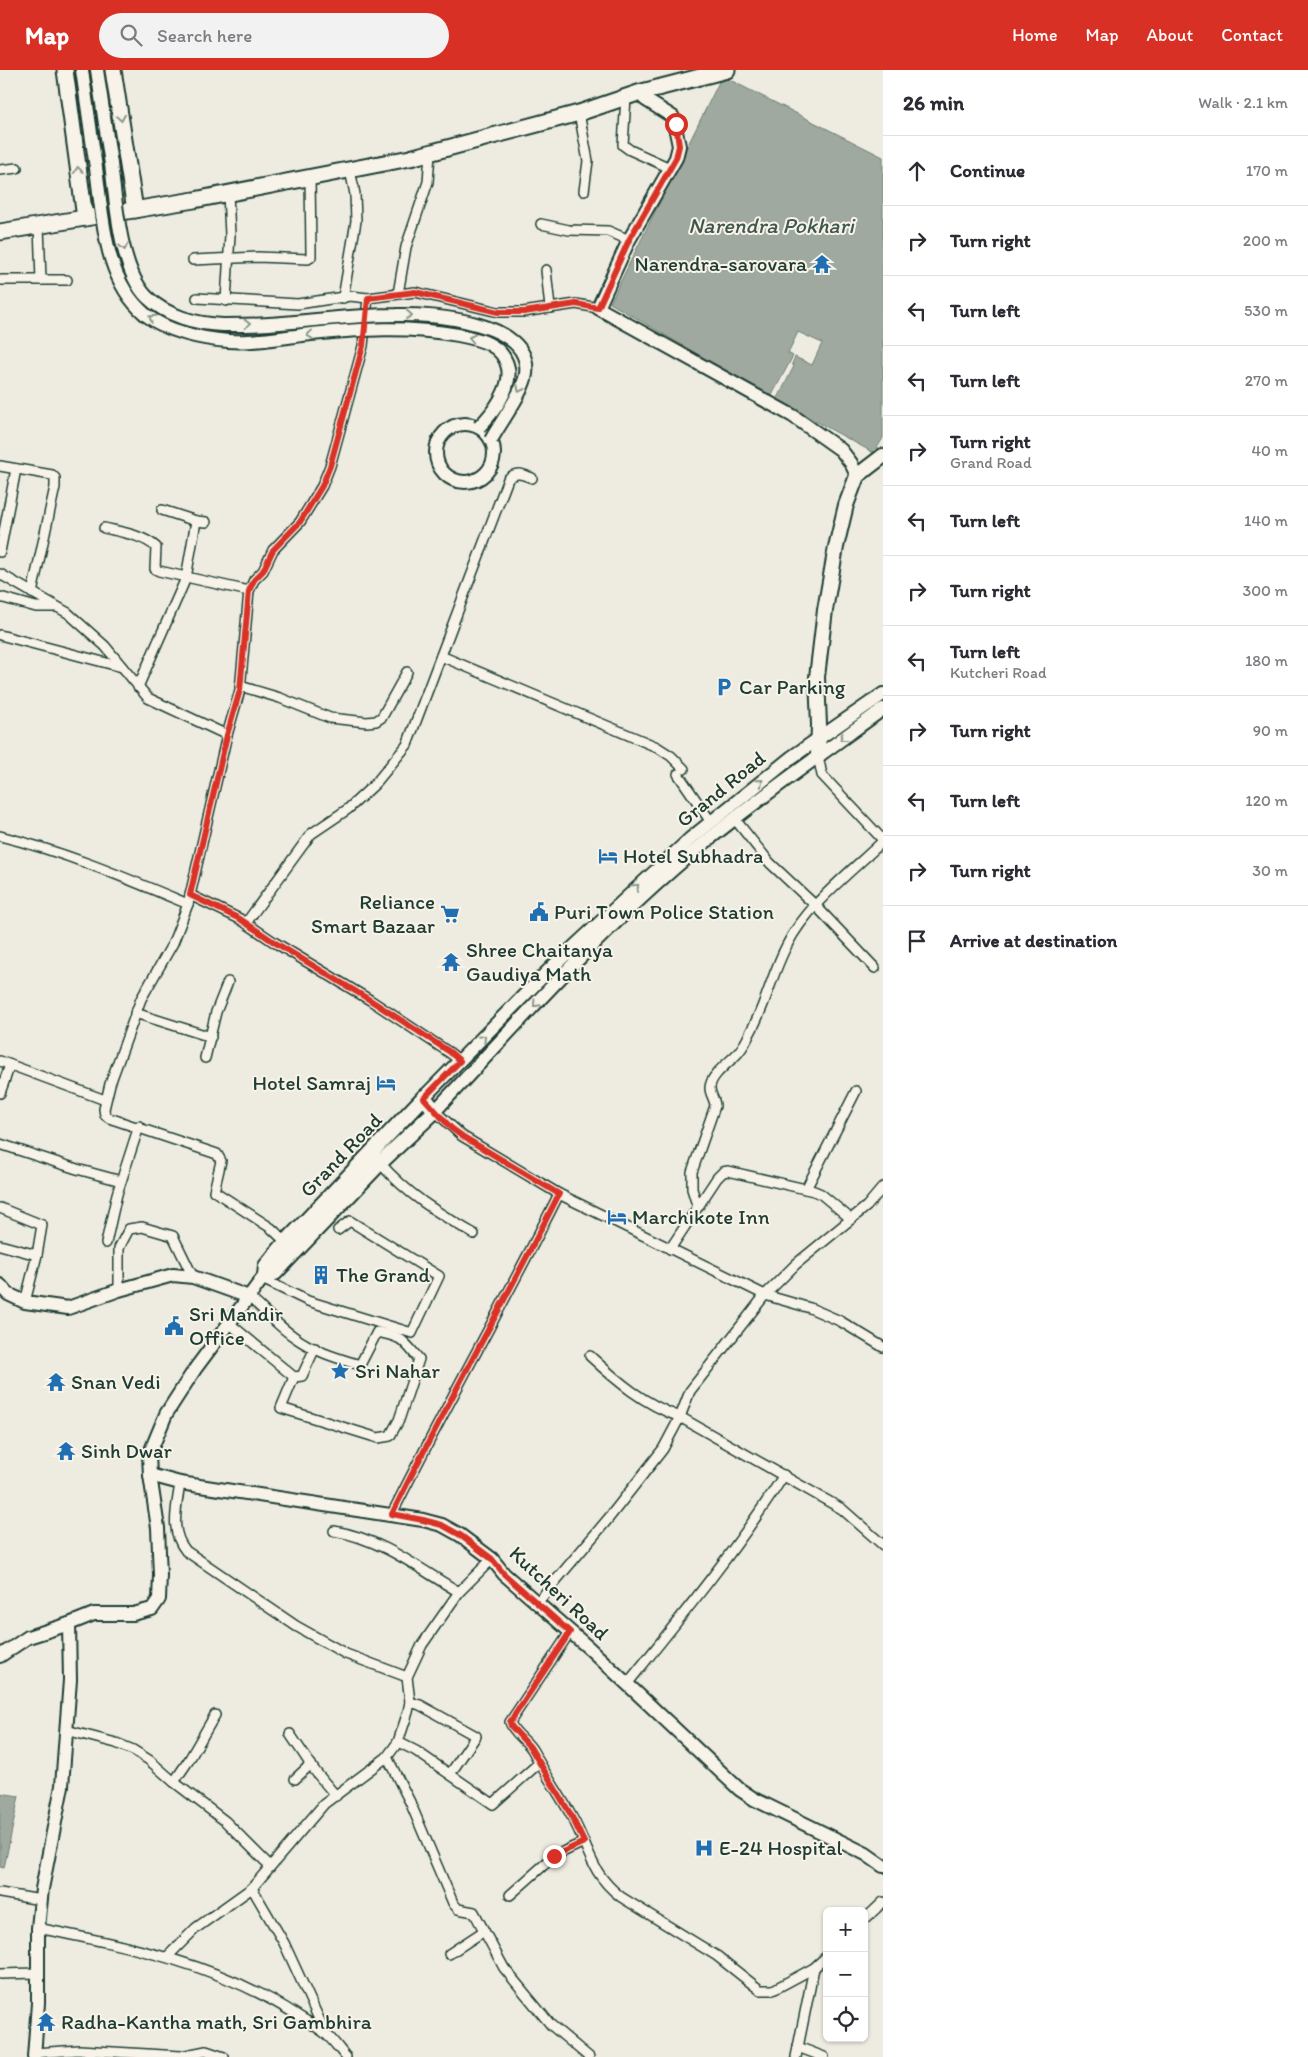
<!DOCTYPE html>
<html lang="en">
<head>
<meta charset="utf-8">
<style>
  :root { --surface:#fff; --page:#f2f2f3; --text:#2b2b33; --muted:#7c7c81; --line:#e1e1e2; --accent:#d93025 }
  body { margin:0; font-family:Itim,sans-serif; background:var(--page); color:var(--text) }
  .controls { position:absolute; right:15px; bottom:15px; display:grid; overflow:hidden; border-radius:8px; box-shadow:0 1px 4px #0004 }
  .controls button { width:45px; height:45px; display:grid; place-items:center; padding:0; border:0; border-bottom:1px solid var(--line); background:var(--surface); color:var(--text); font:25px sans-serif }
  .stop { position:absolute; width:15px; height:15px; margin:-11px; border:4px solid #d93025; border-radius:50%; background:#fff }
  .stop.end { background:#d93025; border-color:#fff; box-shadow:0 1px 5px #0008 }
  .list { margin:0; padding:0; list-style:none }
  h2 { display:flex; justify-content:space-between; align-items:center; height:65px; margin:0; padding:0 20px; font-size:21px }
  h2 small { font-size:16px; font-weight:400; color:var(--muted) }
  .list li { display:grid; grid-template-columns:32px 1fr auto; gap:15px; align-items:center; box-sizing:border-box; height:70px; padding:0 20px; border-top:1px solid var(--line) }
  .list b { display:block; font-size:19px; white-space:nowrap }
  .list p { margin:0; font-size:16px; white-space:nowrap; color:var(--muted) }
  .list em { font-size:16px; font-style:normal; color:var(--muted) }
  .icon { flex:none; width:28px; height:28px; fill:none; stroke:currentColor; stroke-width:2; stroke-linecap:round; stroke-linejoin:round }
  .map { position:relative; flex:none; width:883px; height:1987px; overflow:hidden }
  header { display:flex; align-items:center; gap:30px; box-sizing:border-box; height:70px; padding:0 25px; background:var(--accent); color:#fff }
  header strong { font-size:24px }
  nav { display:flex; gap:28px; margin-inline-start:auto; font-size:18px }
  .search { width:350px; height:45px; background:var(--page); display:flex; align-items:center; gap:12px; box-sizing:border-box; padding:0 18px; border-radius:28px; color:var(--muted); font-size:19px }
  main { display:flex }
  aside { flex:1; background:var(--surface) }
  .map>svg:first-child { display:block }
  .water { fill:#9fa99f; stroke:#6c7e74 }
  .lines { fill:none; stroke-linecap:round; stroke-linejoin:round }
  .street-casing { stroke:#1f3d34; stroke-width:12 }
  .secondary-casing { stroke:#1f3d34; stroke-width:16 }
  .primary-casing { stroke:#1f3d34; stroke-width:18 }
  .highway-casing { stroke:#1f3d34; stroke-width:19 }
  .street { stroke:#f7f3e8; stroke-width:9 }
  .secondary { stroke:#f7f3e8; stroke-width:12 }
  .primary { stroke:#f7f3e8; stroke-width:14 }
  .highway { stroke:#f7f3e8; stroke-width:15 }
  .secondary-bridge-casing { stroke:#1f3d34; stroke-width:16; stroke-linecap:butt }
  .secondary-bridge { stroke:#f7f3e8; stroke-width:12 }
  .oneway { stroke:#8b988e }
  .route { stroke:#d93025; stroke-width:6 }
  .labels { text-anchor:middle; stroke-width:4; stroke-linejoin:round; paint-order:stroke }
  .poi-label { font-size:21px; fill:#1f3d34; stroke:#f7f3e8; text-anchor:start }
  .street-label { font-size:21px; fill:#1f3d34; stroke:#f7f3e8 }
  .water-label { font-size:22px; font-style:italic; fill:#3f584f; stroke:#f7f3e8 }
</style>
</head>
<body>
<header>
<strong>Map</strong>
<div class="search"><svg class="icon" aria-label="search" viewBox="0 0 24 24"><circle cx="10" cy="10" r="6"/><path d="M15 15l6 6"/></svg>Search here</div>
<nav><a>Home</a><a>Map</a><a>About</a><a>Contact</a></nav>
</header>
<main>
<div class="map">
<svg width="883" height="1987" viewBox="0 0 883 1987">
  <rect width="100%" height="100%" fill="#eeece1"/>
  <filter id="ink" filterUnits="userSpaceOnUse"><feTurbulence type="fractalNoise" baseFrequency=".02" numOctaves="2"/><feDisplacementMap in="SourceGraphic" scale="10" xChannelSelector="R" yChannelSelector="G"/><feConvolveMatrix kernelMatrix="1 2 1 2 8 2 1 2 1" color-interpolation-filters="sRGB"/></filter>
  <g filter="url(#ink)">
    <g class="water">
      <path d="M722,6l161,81v281l-9,15 -97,-53 17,-34 -2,-2 3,-7 17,8 10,-22 -24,-11 -10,21 5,3 -22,41 -161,-94z"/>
      <path d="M0,1723l19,3 -15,72 -4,-1z"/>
    </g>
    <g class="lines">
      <g class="street-casing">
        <g id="street">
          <path d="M626,27l-3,48 7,5 40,18"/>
          <path d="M579,43l9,48 -4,30"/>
          <path d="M0,100l17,-2"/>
          <path d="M541,154l28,6 39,1 21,9"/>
          <path d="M39,156l2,54"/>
          <path d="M193,190l65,-3 50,2 3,-2v-5l-1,-75"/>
          <path d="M546,200l4,38"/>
          <path d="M0,210h67"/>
          <path d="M398,224l8,-47 22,-65 2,-29"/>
          <path d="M197,228l101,6 52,-8 18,2"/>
          <path d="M343,228l13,-77 -1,-27 -5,-24"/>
          <path d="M226,231l4,-66 -2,-42"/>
          <path d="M0,396l52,9 3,3v9l-23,106"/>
          <path d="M162,440l34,11 10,1"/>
          <path d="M104,458c17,4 39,7 52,19l-1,22 4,2 90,20"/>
          <path d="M0,482l16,-83"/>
          <path d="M0,504l68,39 37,33 43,52 79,37"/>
          <path d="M0,527l36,10h20"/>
          <path d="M0,565l122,32"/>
          <path d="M441,586l216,91 14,9 13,13"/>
          <path d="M240,616l40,12 50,20 37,4 9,-1 6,-4 25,-45"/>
          <path d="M138,617l48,-109 10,-57"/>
          <path d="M818,686l4,19 61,65"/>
          <path d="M678,704l33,48"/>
          <path d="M734,748l36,45 46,43 59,62"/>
          <path d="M0,766c65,16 126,42 188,68"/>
          <path d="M190,825l50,24 34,23 96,58 80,53 10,8"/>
          <path d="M246,853l65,-89 37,-25 27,-25 32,-39 101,-266c8,-8 14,-5 24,-1"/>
          <path d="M135,943l76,24"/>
          <path d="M205,988l11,-46 12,-30"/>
          <path d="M0,991l105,39"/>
          <path d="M0,1023l10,-28"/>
          <path d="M435,1041l27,25 97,58 206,101 45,13 30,13 43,26"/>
          <path d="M0,1074l77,25 44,12"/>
          <path d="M380,1093c29,33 57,49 94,71"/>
          <path d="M806,1119l50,-98"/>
          <path d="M697,1135l-5,-16v-17l23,-66c0,-7 -5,-11 -5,-18 0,-13 20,-26 28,-35 5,-6 9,-13 12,-20 16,-28 22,-60 37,-88 20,-40 64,-73 96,-104"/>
          <path d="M0,1138l42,17 -5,30 -12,47"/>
          <path d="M286,1172l-15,-14 -57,-37 7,-30 -4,-7 -108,-36 -4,-3 -1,-6 6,-25 31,-85 32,-56 15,-39 39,-169 13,-45 9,-99 5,-11 9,-9 10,-21 27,-28 22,-36 8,-20 33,-120 5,-48 47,-6 83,20h25l53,-8 22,4"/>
          <path d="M106,1173l11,-49 22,-68"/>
          <path d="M0,1175l37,10"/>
          <path d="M670,1179l47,-71 6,-6 5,-1 86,20 7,3 30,25"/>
          <path d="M262,1209l46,22 104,32 27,-57 -89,-55 -12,9"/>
          <path d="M119,1220v-42l10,-19 13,-2 31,9 20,41"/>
          <path d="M249,1227c15,13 28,28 44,39 20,15 44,22 67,29l17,-33c26,5 25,7 42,27l-20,61 -9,16 -12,2 -97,-30 13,-31 8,-1 13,-28"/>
          <path d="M229,1253l65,54"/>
          <path d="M590,1286c28,26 54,48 90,61l162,92 41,36"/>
          <path d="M180,1413c-3,24 -11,48 6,68l110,75 50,28 61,23"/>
          <path d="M392,1444c53,-107 113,-212 167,-320"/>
          <path d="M334,1461c48,8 84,37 125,61"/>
          <path d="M536,1534l72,-85 55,-70 17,-32 10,-26 75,-96 31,-31 71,-58 16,-19"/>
          <path d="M570,1562l-60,90c3,11 17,18 23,29 12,23 27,44 39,66 18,32 17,55 49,80l96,59 43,34h13l41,-22"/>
          <path d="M627,1614c55,-68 110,-135 157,-209"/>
          <path d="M410,1632l10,3 56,31 -26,38"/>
          <path d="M66,1660l50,13 17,7 16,10 25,22 51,39 45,45"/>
          <path d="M290,1664l25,37 21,25"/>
          <path d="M398,1672l18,9 77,53 46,-41"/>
          <path d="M387,1687l23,45 43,101 5,6 16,3 30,56 47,57 38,32"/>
          <path d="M295,1709l16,-15"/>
          <path d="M174,1712l15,-22 26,-45"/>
          <path d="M252,1818l32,55 41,89"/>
          <path d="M0,1823l41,7"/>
          <path d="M510,1825l44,-39 30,-14"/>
          <path d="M864,1850l19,-18"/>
          <path d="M38,1858c90,18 181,36 259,87 9,6 21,12 29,19 7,6 14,16 20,23"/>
          <path d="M449,1884l35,-23"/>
          <path d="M167,1887l29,-29 56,-40 72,-84 63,-47 11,-15 10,-30 2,-10 -3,-25 15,-32 37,-53 33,-33"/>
          <path d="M0,1904l38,-1"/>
          <path d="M798,1977l26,10"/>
          <path d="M34,1983l45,-3 102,6 25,-5 18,6"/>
          <path d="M796,1987l18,-89 13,-12"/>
        </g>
      </g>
      <g class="secondary-casing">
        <g id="secondary">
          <path d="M82,0l14,98"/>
          <path d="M97,0l14,94"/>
          <path d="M638,23l8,7 27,17 6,29 -3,12 -47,82 -31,68 195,108 48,34 10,13 6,13"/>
          <circle cx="465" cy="383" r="29"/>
          <path d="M424,1027l126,-128 140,-130 102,-82 91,-63"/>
          <path d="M435,1041c81,-86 161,-176 251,-253 63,-53 130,-100 197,-149"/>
          <path d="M0,1215l8,9 17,8 43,6 51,-18 54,-15 20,2 56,20"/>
          <path d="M150,1405l30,8 243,37 19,5 18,10 32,24 12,15 86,75 149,140 15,10 112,55 17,12"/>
          <path d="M0,1586l28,-19 41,-13 25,-10h39l19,-5 7,-10 1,-24 -2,-47 -8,-53 -1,-20 17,-41 29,-45 70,-94"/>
          <path d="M34,1987l4,-54v-75l4,-39 20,-103 8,-106 -1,-56"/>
        </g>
      </g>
      <g class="primary-casing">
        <g id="primary">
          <path d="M818,686l1,-31 -2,-48 8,-67 11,-63 10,-42 11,-29 26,-20"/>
          <path d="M424,1027l11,14 -55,52 -105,110 -10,2 1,-9 20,-24z"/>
        </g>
      </g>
      <g class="highway-casing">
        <g id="highway">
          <path d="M65,0l20,148"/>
          <path d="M113,0l22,140"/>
          <path d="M0,162l194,-32 216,-42 169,-45 59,-20 89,-23"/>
        </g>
      </g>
      <use href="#street" class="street"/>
      <use href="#secondary" class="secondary"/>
      <use href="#primary" class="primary"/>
      <use href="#highway" class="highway"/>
      <g class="secondary-bridge-casing">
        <g id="secondary-bridge">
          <path d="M111,94c5,38 9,106 36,133 19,19 50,27 76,28 15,0 31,0 46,-1 42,-3 85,-9 127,-9 36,-1 137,6 130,59 -2,17 -26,49 -35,66"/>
          <path d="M96,98c7,50 8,112 50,147 22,17 56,24 82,26 28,2 56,-4 83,-7 51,-5 97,-8 147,1 21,4 45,9 50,33 4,20 -15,45 -29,59"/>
        </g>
      </g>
      <use href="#secondary-bridge" class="secondary-bridge"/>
    </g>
    <defs><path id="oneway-chevron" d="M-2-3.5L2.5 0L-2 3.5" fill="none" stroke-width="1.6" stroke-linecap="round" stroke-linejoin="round" transform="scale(1.25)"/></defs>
    <g class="oneway">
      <use href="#oneway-chevron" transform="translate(121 48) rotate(81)"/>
      <use href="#oneway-chevron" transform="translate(78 100) rotate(-97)"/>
      <use href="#oneway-chevron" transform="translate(124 177) rotate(78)"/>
      <use href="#oneway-chevron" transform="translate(409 245) rotate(5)"/>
      <use href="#oneway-chevron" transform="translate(152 248) rotate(-147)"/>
      <use href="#oneway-chevron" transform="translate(247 254) rotate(-1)"/>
      <use href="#oneway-chevron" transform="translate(310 265) rotate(174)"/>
      <use href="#oneway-chevron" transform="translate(472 268) rotate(-166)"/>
      <use href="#oneway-chevron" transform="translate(520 319) rotate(117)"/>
      <use href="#oneway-chevron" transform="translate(843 668) rotate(144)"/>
      <use href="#oneway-chevron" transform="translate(760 712) rotate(-39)"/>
      <use href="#oneway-chevron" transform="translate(636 817) rotate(-43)"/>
      <use href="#oneway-chevron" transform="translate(536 934) rotate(133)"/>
      <use href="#oneway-chevron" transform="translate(483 968) rotate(-45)"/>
    </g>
  </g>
  <g class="lines" filter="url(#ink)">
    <path class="route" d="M554,1786l30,-14 -13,-27 -41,-68 -19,-21 -1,-4 60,-90 -66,-58 -12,-15 -32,-24 -18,-10 -19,-5 -31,-6c53,-108 113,-212 167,-320l-97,-58 -11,-8 -27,-30 36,-37 -10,-9 -80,-52 -96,-58 -34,-23 -50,-24 37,-160 13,-45 9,-99 5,-11 9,-9 10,-21 27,-28 22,-36 8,-20 33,-120 5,-48 47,-6 83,20h26l52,-8 22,4 31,-68 47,-82 3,-12 -3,-22"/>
  </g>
  <defs>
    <g id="temple-bare" transform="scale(1.5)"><path d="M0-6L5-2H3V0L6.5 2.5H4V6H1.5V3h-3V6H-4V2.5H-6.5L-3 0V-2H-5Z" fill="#1f6fb2" stroke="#f7f3e8" stroke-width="2.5" paint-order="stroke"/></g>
    <g id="parking-bare" transform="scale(1.5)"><path d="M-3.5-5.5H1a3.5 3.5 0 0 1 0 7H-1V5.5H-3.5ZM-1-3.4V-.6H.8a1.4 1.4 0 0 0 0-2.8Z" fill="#1f6fb2" stroke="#f7f3e8" stroke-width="2.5" paint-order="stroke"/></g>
    <g id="hotel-bare" transform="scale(1.5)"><path d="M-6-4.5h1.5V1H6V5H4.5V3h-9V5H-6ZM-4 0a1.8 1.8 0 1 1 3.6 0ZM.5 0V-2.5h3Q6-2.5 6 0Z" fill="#1f6fb2" stroke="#f7f3e8" stroke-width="2.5" paint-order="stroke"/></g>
    <g id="civic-bare" transform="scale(1.5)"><path d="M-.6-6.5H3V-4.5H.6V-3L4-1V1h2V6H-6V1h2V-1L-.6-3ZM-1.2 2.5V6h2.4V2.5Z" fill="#1f6fb2" stroke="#f7f3e8" stroke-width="2.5" paint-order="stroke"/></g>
    <g id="supermarket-bare" transform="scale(1.5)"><path d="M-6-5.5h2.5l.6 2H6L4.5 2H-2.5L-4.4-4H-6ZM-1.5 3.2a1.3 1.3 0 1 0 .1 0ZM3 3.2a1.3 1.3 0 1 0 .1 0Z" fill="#1f6fb2" stroke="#f7f3e8" stroke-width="2.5" paint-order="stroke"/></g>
    <g id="building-bare" transform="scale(1.5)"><path d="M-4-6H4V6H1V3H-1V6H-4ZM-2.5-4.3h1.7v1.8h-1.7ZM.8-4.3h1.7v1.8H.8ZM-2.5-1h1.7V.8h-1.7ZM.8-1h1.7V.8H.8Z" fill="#1f6fb2" stroke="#f7f3e8" stroke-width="2.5" paint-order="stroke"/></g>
    <g id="sight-bare" transform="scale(1.5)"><path d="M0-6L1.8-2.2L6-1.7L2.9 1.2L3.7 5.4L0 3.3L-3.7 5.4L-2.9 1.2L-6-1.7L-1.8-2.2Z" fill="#1f6fb2" stroke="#f7f3e8" stroke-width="2.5" paint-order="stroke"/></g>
    <g id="hospital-bare" transform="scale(1.5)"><path d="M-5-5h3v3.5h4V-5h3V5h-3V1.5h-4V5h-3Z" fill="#1f6fb2" stroke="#f7f3e8" stroke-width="2.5" paint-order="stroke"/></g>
  </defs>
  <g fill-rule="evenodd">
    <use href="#temple-bare" x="822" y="194"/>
    <use href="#parking-bare" x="724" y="617"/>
    <use href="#hotel-bare" x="608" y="786"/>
    <use href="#civic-bare" x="539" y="842"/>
    <use href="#supermarket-bare" x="450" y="844"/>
    <use href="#temple-bare" x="451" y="892"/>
    <use href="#hotel-bare" x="386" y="1013"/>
    <use href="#hotel-bare" x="617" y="1147"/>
    <use href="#building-bare" x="321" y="1205"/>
    <use href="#civic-bare" x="174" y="1256"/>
    <use href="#sight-bare" x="340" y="1301"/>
    <use href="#temple-bare" x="56" y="1312"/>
    <use href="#temple-bare" x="66" y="1381"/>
    <use href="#hospital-bare" x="704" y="1778"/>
    <use href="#temple-bare" x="46" y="1952"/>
  </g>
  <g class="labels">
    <g class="poi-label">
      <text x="807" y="201" text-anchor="end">Narendra-sarovara</text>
      <text x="739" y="624">Car Parking</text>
      <text x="623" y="793">Hotel Subhadra</text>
      <text x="435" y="839" text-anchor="end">Reliance<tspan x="435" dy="24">Smart Bazaar</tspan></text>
      <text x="554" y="849">Puri Town Police Station</text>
      <text x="466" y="887">Shree Chaitanya<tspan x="466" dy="24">Gaudiya Math</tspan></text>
      <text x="371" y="1020" text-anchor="end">Hotel Samraj</text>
      <text x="632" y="1154">Marchikote Inn</text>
      <text x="336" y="1212">The Grand</text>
      <text x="189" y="1251">Sri Mandir<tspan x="189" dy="24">Office</tspan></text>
      <text x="355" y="1308">Sri Nahar</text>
      <text x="71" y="1319">Snan Vedi</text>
      <text x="81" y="1388">Sinh Dwar</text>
      <text x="719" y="1785">E-24 Hospital</text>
      <text x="61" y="1959">Radha-Kantha math, Sri Gambhira</text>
    </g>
    <g class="street-label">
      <text transform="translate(721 719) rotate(-39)" y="7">Grand Road</text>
      <text transform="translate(341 1085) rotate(-46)" y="7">Grand Road</text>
      <text transform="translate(559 1523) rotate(43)" y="7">Kutcheri Road</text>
    </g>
    <g class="water-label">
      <text x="771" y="163">Narendra Pokhari</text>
    </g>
  </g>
</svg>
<div class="controls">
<button>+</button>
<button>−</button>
<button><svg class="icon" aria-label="locate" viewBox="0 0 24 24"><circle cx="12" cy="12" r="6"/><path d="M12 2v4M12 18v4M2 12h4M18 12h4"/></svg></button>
</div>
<div class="stop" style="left:676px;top:54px"></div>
<div class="stop end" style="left:554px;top:1786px"></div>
</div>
<aside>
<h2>26 min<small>Walk · 2.1 km</small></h2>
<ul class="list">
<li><svg class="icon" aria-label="ahead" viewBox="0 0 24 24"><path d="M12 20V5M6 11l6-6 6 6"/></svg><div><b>Continue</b></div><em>170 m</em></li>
<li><svg class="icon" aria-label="right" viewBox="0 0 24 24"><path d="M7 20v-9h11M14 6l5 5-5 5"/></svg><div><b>Turn right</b></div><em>200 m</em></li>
<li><svg class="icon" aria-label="left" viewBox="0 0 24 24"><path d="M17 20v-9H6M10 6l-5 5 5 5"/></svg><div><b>Turn left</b></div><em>530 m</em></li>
<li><svg class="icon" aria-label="left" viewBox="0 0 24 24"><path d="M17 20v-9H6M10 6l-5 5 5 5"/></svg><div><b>Turn left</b></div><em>270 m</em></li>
<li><svg class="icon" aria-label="right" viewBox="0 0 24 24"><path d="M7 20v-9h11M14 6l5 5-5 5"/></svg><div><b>Turn right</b><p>Grand Road</p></div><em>40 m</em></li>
<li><svg class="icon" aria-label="left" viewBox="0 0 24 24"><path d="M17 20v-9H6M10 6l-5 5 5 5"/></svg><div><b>Turn left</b></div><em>140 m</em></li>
<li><svg class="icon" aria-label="right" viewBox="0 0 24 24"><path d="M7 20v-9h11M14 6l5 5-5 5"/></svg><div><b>Turn right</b></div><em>300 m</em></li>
<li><svg class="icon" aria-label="left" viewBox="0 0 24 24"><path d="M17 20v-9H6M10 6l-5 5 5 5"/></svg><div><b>Turn left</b><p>Kutcheri Road</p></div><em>180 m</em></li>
<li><svg class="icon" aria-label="right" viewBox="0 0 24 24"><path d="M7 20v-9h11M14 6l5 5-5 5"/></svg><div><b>Turn right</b></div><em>90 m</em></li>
<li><svg class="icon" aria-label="left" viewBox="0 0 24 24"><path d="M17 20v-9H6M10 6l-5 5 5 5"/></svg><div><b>Turn left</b></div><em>120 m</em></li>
<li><svg class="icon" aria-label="right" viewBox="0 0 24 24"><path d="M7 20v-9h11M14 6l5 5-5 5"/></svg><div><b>Turn right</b></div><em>30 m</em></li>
<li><svg class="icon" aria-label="arrive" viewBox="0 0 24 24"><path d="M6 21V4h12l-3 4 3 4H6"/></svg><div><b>Arrive at destination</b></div></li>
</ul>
</aside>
</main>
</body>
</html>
